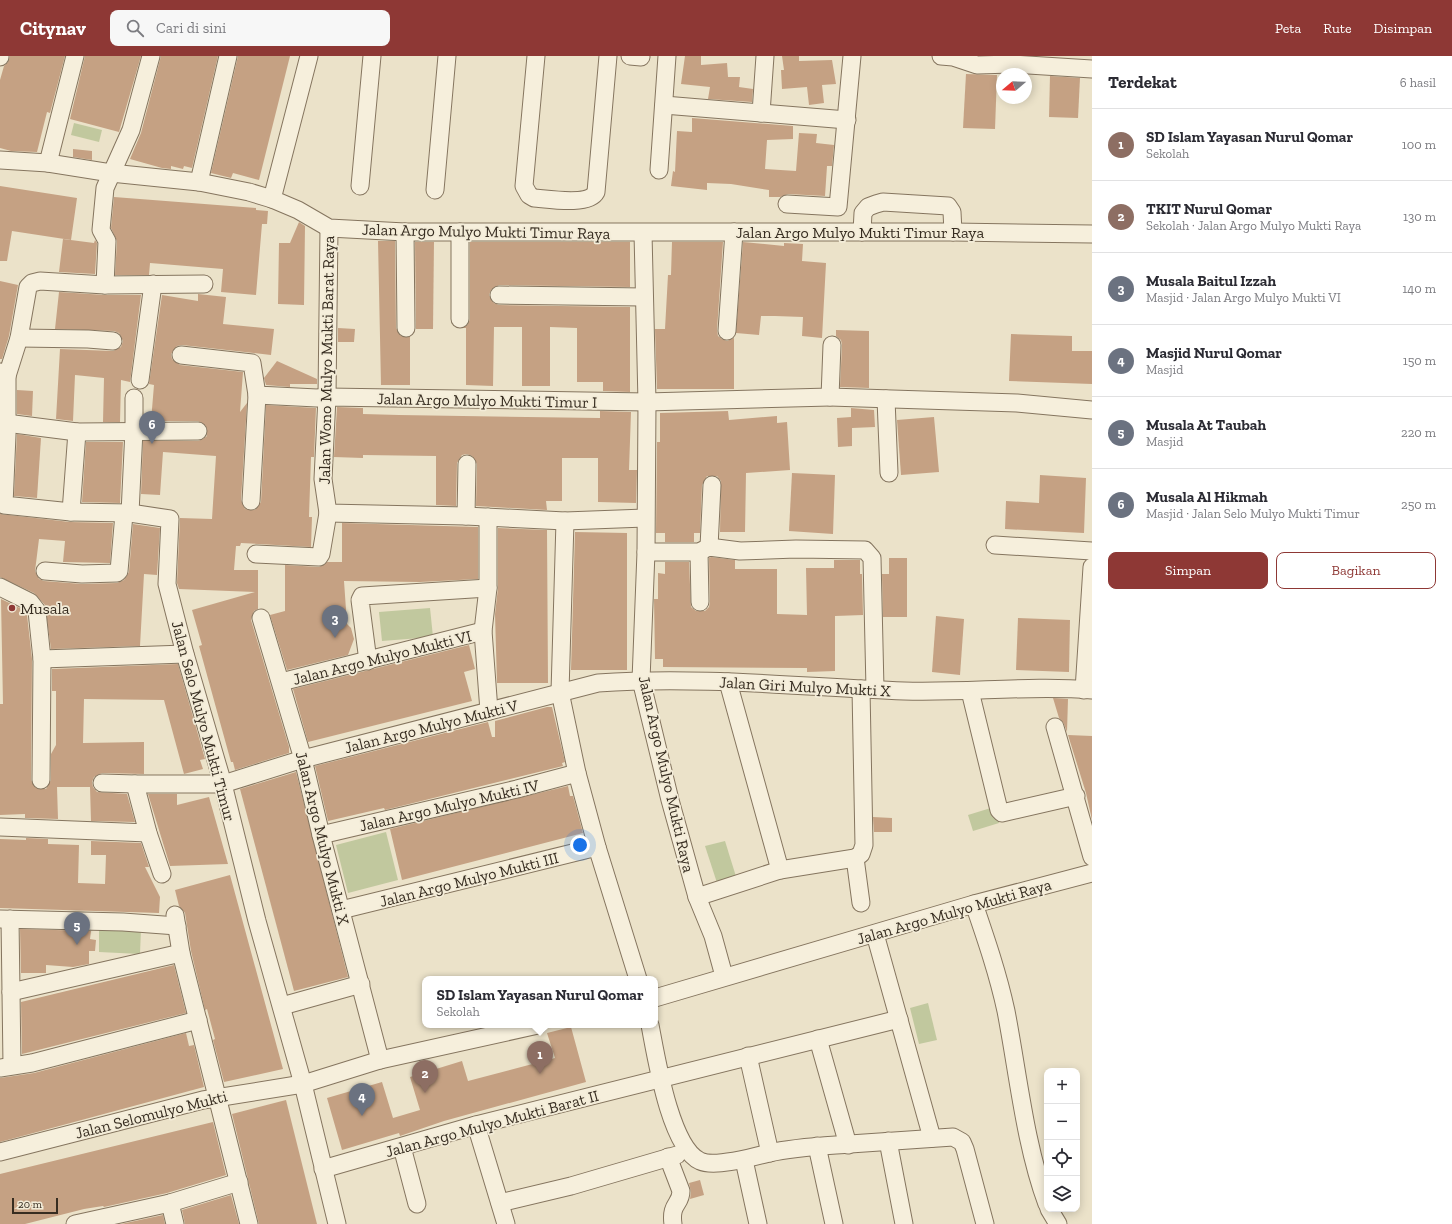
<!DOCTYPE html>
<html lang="id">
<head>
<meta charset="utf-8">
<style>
  :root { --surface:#fff; --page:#f7f7f7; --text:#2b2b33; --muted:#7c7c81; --line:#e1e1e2; --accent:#8e3835 }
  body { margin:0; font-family:"Zilla Slab",serif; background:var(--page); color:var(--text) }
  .controls { position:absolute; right:12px; bottom:12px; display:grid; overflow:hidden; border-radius:8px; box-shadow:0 2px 10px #0003 }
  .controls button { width:36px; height:36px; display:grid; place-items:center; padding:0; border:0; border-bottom:1px solid var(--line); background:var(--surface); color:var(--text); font:20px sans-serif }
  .compass { position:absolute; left:996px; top:12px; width:36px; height:36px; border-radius:50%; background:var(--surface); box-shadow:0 2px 10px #0003; rotate:251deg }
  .scale { position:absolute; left:12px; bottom:10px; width:46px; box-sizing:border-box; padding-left:4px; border:2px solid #372d21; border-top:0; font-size:11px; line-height:14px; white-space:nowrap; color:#372d21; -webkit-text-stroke:3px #f3ecd8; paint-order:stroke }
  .you { position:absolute; left:580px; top:789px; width:14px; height:14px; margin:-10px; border:3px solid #fff; border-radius:50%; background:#1a73e8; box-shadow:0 0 0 6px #1a73e833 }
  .badge { display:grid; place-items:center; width:26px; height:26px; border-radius:50%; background:var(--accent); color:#fff; font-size:13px; font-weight:700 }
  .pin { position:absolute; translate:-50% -33px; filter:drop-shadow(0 1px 2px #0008) }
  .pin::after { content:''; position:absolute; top:21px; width:14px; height:12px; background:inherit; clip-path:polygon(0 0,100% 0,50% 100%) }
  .popup { position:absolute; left:422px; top:920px; width:236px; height:52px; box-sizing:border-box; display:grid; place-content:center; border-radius:8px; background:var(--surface); filter:drop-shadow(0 1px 3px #0005); font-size:13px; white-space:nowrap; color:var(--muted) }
  .popup b { font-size:15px; color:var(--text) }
  .popup::after { content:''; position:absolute; left:50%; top:100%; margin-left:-8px; border:8px solid transparent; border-top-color:var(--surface) }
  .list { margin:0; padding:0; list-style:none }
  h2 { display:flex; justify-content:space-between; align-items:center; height:52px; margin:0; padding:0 16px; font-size:17px }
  h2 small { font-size:13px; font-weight:400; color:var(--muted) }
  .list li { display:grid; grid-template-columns:26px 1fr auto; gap:12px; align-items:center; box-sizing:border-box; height:72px; padding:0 16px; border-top:1px solid var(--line) }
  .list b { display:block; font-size:15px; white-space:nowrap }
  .list p { margin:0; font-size:13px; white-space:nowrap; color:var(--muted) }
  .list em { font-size:13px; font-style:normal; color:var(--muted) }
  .actions { display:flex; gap:8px; padding:12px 16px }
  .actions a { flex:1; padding:9px 0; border:1px solid var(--accent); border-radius:8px; text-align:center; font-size:14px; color:var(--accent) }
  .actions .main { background:var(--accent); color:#fff }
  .icon { flex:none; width:22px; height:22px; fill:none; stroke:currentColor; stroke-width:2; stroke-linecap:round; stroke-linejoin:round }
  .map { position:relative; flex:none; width:1092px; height:1168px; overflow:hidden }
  header { display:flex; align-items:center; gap:24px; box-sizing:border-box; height:56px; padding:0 20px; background:var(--accent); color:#fff }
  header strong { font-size:19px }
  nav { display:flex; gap:22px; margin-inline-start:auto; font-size:14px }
  .search { width:280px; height:36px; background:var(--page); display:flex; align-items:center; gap:10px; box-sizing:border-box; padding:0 14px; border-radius:8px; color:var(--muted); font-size:15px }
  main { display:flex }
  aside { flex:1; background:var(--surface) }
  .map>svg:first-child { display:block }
  .green { fill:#c1c89e }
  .building { fill:#c5a183 }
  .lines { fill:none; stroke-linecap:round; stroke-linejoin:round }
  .minor-casing { stroke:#85755f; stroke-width:19 }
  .minor { stroke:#f6efdc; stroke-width:17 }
  .poi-dot { fill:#8e3835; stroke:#f3ecd8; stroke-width:1.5 }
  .labels { text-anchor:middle; stroke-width:3.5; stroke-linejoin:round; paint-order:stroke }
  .street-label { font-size:16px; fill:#372d21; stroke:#f3ecd8 }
  .poi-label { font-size:16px; fill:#372d21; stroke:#f3ecd8; text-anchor:start }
</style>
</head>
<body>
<header>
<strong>Citynav</strong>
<div class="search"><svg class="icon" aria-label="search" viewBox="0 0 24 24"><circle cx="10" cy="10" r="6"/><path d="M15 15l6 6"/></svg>Cari di sini</div>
<nav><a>Peta</a><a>Rute</a><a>Disimpan</a></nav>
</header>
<main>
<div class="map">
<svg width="1092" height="1168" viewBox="0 0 1092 1168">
  <rect width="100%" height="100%" fill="#ebe2c9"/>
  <g class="green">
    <path d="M74,67l28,7 -3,12 -28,-7z"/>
    <path d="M430,552l3,29 -51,4 -3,-29z"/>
    <path d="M994,751l5,16 -26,8 -5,-16z"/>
    <path d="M386,776l12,48 -50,13 -12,-48z"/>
    <path d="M725,785l13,42 -19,6 -14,-43z"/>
    <path d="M99,872l42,1 -1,25 -41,-2z"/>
    <path d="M928,947l9,37 -18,4 -9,-36z"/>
  </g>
  <g class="building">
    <path d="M10,0h55l-15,57 -3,-1 -10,40 -26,-1 -11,-3v-68l4,-14 4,-4z"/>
    <path d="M85,0h56l-22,76 -49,-13z"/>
    <path d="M161,0h57l-26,112 -8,-2 -1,3 -12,-3v3l-9,-1 -32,-9 11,-26z"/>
    <path d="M238,0h52l-31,124 -26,-7 -2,5 -20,-5z"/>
    <path d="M685,0h16v9l26,-2 1,14h12l-1,10 14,2 -1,13 -44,-3 2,-12 -29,-3z"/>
    <path d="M782,0h17v5l33,-1 4,24 -14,1 2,18 -15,2 -2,-18 -25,2 -1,-19h3z"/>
    <path d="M966,18l31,1 -2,54 -32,-1z"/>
    <path d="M1050,20l30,2 -2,40 -29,-1z"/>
    <path d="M692,62l101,8v13l-26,1 -2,29 31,2 3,-38 18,1 -1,9 18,2 -2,21h-5l-2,30 -37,-2 -8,3h-11v-7l-38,-6 -24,-1v7l-36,-4 2,-15 2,1 2,-41 15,1z"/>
    <path d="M73,93l19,2v9l-19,-3z"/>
    <path d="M0,130l77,12 -6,42 -59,-9 -5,30h-7z"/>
    <path d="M114,141l142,11v2l12,1 -1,13h-5l-6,71 -35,-3 2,-23 -73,-6 -1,12h-34l2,-34 -6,-13z"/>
    <path d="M299,166l6,4 -1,79 -26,-1 1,-61h11z"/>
    <path d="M63,183l31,4 1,-3 2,3 -2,31 -36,-2z"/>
    <path d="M378,185h17l1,87 5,8 9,1v48h-29z"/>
    <path d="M415,186h19l-1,87h-17z"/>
    <path d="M470,186h160v45l-131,-2 -8,5 -2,5 5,8 5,2 131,2v85l-27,-1v-9h-26v-54l-27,-1v59h-28v-59h-28l-1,59 -27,-1v-57h-3l5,-4 2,-5z"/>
    <path d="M672,186h51l-6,88 1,6 4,3 5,2 7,-3v51h-77l-2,-60h10l3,-54h3z"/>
    <path d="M743,186l41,4v-3l19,1 -1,17 24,2 -4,75 -20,-2 1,-19 -28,-1h-14l-2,19 -23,-2z"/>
    <path d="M0,225l18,4 -9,51 -7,23h-2z"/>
    <path d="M59,236l46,3h36l-11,87 -9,-2 -1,42h-17l1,-44 -29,-3 -2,46 -17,-2 4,-70 53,2 8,-4 2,-6 -4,-8 -5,-2 -59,-2z"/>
    <path d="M198,238l28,3 -3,27 51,5 -3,26 -89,-10 -5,1 -6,8 1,5 8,6 63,7 -3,40 7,-9 -6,97 4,9 10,1 6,-8 5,-97 50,3 -2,49h-3l-2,60h3l-1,30 -70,-4 -1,3h-4l-2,24h24v39l-4,2 -3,9 38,127v6l-54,17 -2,-8h-2l-32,-116 3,-1 -10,-35 63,-18 -76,-3 -2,-6 3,-65 32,1 4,-63 -53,-4 -3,43 -19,-1 2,-53h55l5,-2 4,-3 -1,-10 -8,-5h-47l3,-36 -5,-1 13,-89 36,6z"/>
    <path d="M338,272l17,1 -1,13h-16z"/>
    <path d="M836,274l33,1v57l-29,-1 2,-42 -1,-5 -5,-4z"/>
    <path d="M1011,278l61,2v15h20v33l-83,-3z"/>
    <path d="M277,305l40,18v5h-27v3l-24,-2 -2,-7z"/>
    <path d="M17,334l16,1 -1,25 -15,-2z"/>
    <path d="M337,351l26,1v6l36,1 201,3v-7l31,1 -2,58h8l-1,33 -38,-1v-44h-36v43h-16l1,9 -71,-4 1,-42 -5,-8 -5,-2 -5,1 -5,8 -1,43 -20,-1v-49l-73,-1v3l-29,-1z"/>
    <path d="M851,352l23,2 1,17 -23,1v18l-14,1 -1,-29 14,-1z"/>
    <path d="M728,355l1,9 48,-4v7l10,-1 3,48 -44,3 -1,59h-25l1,-51 -4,-5h-10l-5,9 -2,48h-6v9h-29v-9h-9l1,-91h3v-29z"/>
    <path d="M934,361l5,55 -38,3 -4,-55z"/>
    <path d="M17,378l24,4 -4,60 -23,-2z"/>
    <path d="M86,386h37l-3,61 -38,-1z"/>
    <path d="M792,417l43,2 -2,59 -44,-3z"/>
    <path d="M1040,419l46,3 -2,55 -79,-4 1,-28 33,2z"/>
    <path d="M0,458l70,8 43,1 -3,40 -47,-1 2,-21 -26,-2 -4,32 4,8 5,2 38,3 35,-1 7,-3 5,-8 4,-48 27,4 -3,47 -13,-1 -4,72 -89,3 -6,-44 -11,-12 -34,-16z"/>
    <path d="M342,467l136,4v52l-58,3 -76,-1 3,43 4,4 3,11 -6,16 -61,15 -17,-55 15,-4v-46l34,2 8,-5h15z"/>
    <path d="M498,472l49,2 1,153h-51l-2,-69 3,-26z"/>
    <path d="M575,476l52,1v137h-56z"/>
    <path d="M711,501l24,3v9h42v45l30,1 -1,-47h28v-8h26v14h2l1,41 -28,1v55l-28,1v-4l-144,-1v-8h-8l-1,-60h4v-26l7,1v-12h24l2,45 5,4h9l4,-4 1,-5 -1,-44z"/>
    <path d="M889,502h18v59h-24l-1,-43h7z"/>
    <path d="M1,543l23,11 3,5 5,44 -1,121 5,8 10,1 5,-9v-26l5,-9v-54h-4v-22l126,-5 27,95 -5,1 3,9 -19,5 -20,-74 -80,-1 -1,44 61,-1v32l-42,-1 -8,4 -2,5 1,5 4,5 30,2 8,28 -44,-1 -1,-34h-33l1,32 -33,-1v-4l-25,1v-111h3z"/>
    <path d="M936,560l28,3 -4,56 -28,-3z"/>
    <path d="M1018,562l52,2 -1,52 -53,-2z"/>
    <path d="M469,589l6,24 -11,3 8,29 -164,41 -15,-53z"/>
    <path d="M1053,642l15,1 -1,33 -3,-8 -5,-6z"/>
    <path d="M547,651h5l13,55 -3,1 1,3 -178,44 -1,-2 -56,13 -13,-55 173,-44 4,15h3v-16z"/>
    <path d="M1068,679l24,1v84l-6,-27z"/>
    <path d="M296,716l52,205 -54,14 -54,-202z"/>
    <path d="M568,730l2,10h3l10,37 -181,47 -12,-51z"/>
    <path d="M148,738h29v11l32,-8 19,67 -58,2z"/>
    <path d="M873,761l19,1v14h-18z"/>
    <path d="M26,782l22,1v5l31,1 -1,38 27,1 1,-29h-15v-14l50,2 8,24h-4l15,30 -1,16 -159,-5v-69l26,1z"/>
    <path d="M230,819l53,194 -59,13 -11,-42 2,-1 -8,-30 -2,1 -14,-59 -6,-38 -6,-7 -4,-16z"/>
    <path d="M20,873l71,2 -1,8 6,1 -1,11h-6v13l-16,3 -27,-2v8h-25z"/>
    <path d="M174,909l12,48 -164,41 -1,-52z"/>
    <path d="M571,971l15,55 -142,39 -44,15 -1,-3 -57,17 -15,-52 55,-16 11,36 27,-8 -10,-33 52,-16 6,20 87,-23 -8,-25z"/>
    <path d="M186,977l3,13 5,-1 10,42 -204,55v-64l34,-5z"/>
    <path d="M286,1044l31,124h-58l-27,-110z"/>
    <path d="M213,1066l13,53 -59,18 -63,14 -1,-1 -19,3 -59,15h-25v-50z"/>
    <path d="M700,1124l4,15 -14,4 1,-7 -2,-9z"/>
    <path d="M231,1139l8,29h-54l-3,-14z"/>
    <path d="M163,1159l2,9h-44z"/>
  </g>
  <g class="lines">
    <g class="minor-casing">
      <g id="minor">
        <path d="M536,0l-12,130 5,9 5,3c14,1 55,8 62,-6l12,-136"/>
        <path d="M630,0l11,1"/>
        <path d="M941,0l12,1 24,8 35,-1 80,5"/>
        <path d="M0,1v-1"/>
        <path d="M664,49l183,15"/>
        <path d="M761,57l4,-57"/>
        <path d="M0,104l48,3 63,10 88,9 50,10 23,7 26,11 31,18 76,4h548l139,2"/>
        <path d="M48,107l27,-107"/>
        <path d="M659,114l8,-114"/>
        <path d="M199,126l29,-126"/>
        <path d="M360,130l12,-130"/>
        <path d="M435,134l12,-134"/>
        <path d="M272,143l37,-143"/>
        <path d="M787,148l51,3 14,-151"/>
        <path d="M329,172l-2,169 -4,82 5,34 138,3 99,5 80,-3"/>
        <path d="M405,176l1,96"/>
        <path d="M460,176v87"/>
        <path d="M862,176l1,-19 5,-6 8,-3 7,-2 65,4 4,6 1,20"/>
        <path d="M643,177l4,169 -1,150 -5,128 29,120 27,97 16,39 11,40"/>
        <path d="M105,229l2,-44 -6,-11 4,-42 26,-58 20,-74"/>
        <path d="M499,239l144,2"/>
        <path d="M727,275l7,-99"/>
        <path d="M19,282l69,1 25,2"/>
        <path d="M181,299l71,8 5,32 60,3 10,-1 320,5 183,-5 2,-52"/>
        <path d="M0,316l7,4 12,-38 9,-51 4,-4 8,-2 65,4 99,-1"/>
        <path d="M7,320v59l-3,70 67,7 59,1 40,6 -3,65 18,70 38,130 34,137 46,163 34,140"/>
        <path d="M140,324l13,-96"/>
        <path d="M830,341l187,6 75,7"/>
        <path d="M886,343l3,74"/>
        <path d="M6,367l71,9 121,-1"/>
        <path d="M251,445l6,-106"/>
        <path d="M71,456l6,-80"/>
        <path d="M130,457l4,-83v-32"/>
        <path d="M466,460l1,-52"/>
        <path d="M488,461v71l-5,43 6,80"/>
        <path d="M565,465l-5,171 17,81 20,74 41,132"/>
        <path d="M995,489l97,6"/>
        <path d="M709,491l3,-62"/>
        <path d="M646,496h53l10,-5 31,4 56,-2 69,1 7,8 3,131"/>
        <path d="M699,496l1,50"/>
        <path d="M256,498l63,3 2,-3 7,-41"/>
        <path d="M45,515l37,3 35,-1 2,-2 5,-57"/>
        <path d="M0,531l30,15 7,9 5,48 -1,121"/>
        <path d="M261,562l42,141 18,76 59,225"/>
        <path d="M42,603l143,-5"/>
        <path d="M368,605l-8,-61 2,-4 126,-8"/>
        <path d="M281,626l202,-51"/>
        <path d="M728,626l52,188"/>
        <path d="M1084,634l8,-123"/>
        <path d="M970,635l29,119 3,3 74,-17"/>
        <path d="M1055,671l37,130"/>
        <path d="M102,727l33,1"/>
        <path d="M0,771l148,6"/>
        <path d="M321,779l196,-46 60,-16"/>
        <path d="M855,802l6,45"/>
        <path d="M162,818l-14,-41 -13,-49h88l80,-25 295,-76c103,-7 204,4 306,8 63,2 126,-6 188,-1"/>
        <path d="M697,841l83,-27 75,-12 6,-4 3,-9 -3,-156"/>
        <path d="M974,848c12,35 24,70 32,107 12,62 19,134 41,193"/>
        <path d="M341,854l256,-63"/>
        <path d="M175,859l6,38 68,271"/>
        <path d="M0,863l123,3 54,4"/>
        <path d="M10,863l2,146"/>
        <path d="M875,878l57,204"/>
        <path d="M11,936l170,-39"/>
        <path d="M655,942l319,-94 118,-31"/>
        <path d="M282,950l79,-22"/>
        <path d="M650,969c6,31 20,122 50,136 14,7 53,-4 69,-8 26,-6 54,-7 81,-9 34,-2 69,-5 103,-7l9,5 3,7 20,75"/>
        <path d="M818,983l30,106"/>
        <path d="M748,1000l22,97"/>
        <path d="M0,1012l32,-5 166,-43"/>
        <path d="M476,1069l30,99"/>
        <path d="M888,1085l16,83"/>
        <path d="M817,1090l17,78"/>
        <path d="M402,1091l15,57"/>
        <path d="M0,1096l203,-52 100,-16 77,-24 158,-35"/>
        <path d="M668,1101l13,34c0,14 -11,12 -8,33"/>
        <path d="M744,1104l14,64"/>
        <path d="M323,1113l153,-44 423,-106"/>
        <path d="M170,1147l5,21"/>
        <path d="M500,1147l71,-17 106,-31"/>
        <path d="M1049,1153l9,15"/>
        <path d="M75,1168l95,-21 69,-21"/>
      </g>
    </g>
    <use href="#minor" class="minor"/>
  </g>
  <circle class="poi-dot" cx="12" cy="552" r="4"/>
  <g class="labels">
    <g class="street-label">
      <text transform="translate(486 175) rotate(1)" y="6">Jalan Argo Mulyo Mukti Timur Raya</text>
      <text x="860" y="182">Jalan Argo Mulyo Mukti Timur Raya</text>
      <text transform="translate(326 304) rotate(-89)" y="6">Jalan Wono Mulyo Mukti Barat Raya</text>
      <text transform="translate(487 344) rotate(1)" y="6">Jalan Argo Mulyo Mukti Timur I</text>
      <text transform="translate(382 601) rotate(-14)" y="6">Jalan Argo Mulyo Mukti VI</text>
      <text transform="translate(805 630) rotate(3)" y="6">Jalan Giri Mulyo Mukti X</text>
      <text transform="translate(204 665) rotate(75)" y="6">Jalan Selo Mulyo Mukti Timur</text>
      <text transform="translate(431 670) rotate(-14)" y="6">Jalan Argo Mulyo Mukti V</text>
      <text transform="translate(667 718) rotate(77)" y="6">Jalan Argo Mulyo Mukti Raya</text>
      <text transform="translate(449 749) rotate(-13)" y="6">Jalan Argo Mulyo Mukti IV</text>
      <text transform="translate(323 782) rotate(76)" y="6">Jalan Argo Mulyo Mukti X</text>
      <text transform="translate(469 823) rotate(-14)" y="6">Jalan Argo Mulyo Mukti III</text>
      <text transform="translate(954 855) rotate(-16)" y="6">Jalan Argo Mulyo Mukti Raya</text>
      <text transform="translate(151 1058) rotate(-14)" y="6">Jalan Selomulyo Mukti</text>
      <text transform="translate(492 1067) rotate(-15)" y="6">Jalan Argo Mulyo Mukti Barat II</text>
    </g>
    <g class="poi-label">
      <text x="20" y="558">Musala</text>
    </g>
  </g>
</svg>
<div class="controls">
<button>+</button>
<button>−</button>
<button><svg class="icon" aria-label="locate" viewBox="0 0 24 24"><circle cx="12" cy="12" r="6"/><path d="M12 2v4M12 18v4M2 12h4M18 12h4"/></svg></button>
<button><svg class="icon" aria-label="layers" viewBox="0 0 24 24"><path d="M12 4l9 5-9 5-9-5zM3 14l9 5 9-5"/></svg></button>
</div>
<svg class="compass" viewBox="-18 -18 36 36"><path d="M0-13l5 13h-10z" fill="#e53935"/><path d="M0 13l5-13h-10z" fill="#7c7c81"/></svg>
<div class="scale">20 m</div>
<div class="you"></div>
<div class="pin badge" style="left:540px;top:1018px;background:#8d6e63">1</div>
<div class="popup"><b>SD Islam Yayasan Nurul Qomar</b>Sekolah</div>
<div class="pin badge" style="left:425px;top:1037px;background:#8d6e63">2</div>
<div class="pin badge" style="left:335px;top:582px;background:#6b7280">3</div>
<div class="pin badge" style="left:362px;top:1060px;background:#6b7280">4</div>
<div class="pin badge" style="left:77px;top:889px;background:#6b7280">5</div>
<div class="pin badge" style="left:152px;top:388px;background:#6b7280">6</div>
</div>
<aside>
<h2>Terdekat<small>6 hasil</small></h2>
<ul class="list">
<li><span class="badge" style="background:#8d6e63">1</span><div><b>SD Islam Yayasan Nurul Qomar</b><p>Sekolah</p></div><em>100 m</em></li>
<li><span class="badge" style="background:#8d6e63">2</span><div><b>TKIT Nurul Qomar</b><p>Sekolah · Jalan Argo Mulyo Mukti Raya</p></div><em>130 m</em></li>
<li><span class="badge" style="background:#6b7280">3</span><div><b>Musala Baitul Izzah</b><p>Masjid · Jalan Argo Mulyo Mukti VI</p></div><em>140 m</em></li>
<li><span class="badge" style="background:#6b7280">4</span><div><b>Masjid Nurul Qomar</b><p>Masjid</p></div><em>150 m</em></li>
<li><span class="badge" style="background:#6b7280">5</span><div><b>Musala At Taubah</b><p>Masjid</p></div><em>220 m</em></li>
<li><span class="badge" style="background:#6b7280">6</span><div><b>Musala Al Hikmah</b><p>Masjid · Jalan Selo Mulyo Mukti Timur</p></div><em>250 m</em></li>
</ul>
<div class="actions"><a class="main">Simpan</a><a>Bagikan</a></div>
</aside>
</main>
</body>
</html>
